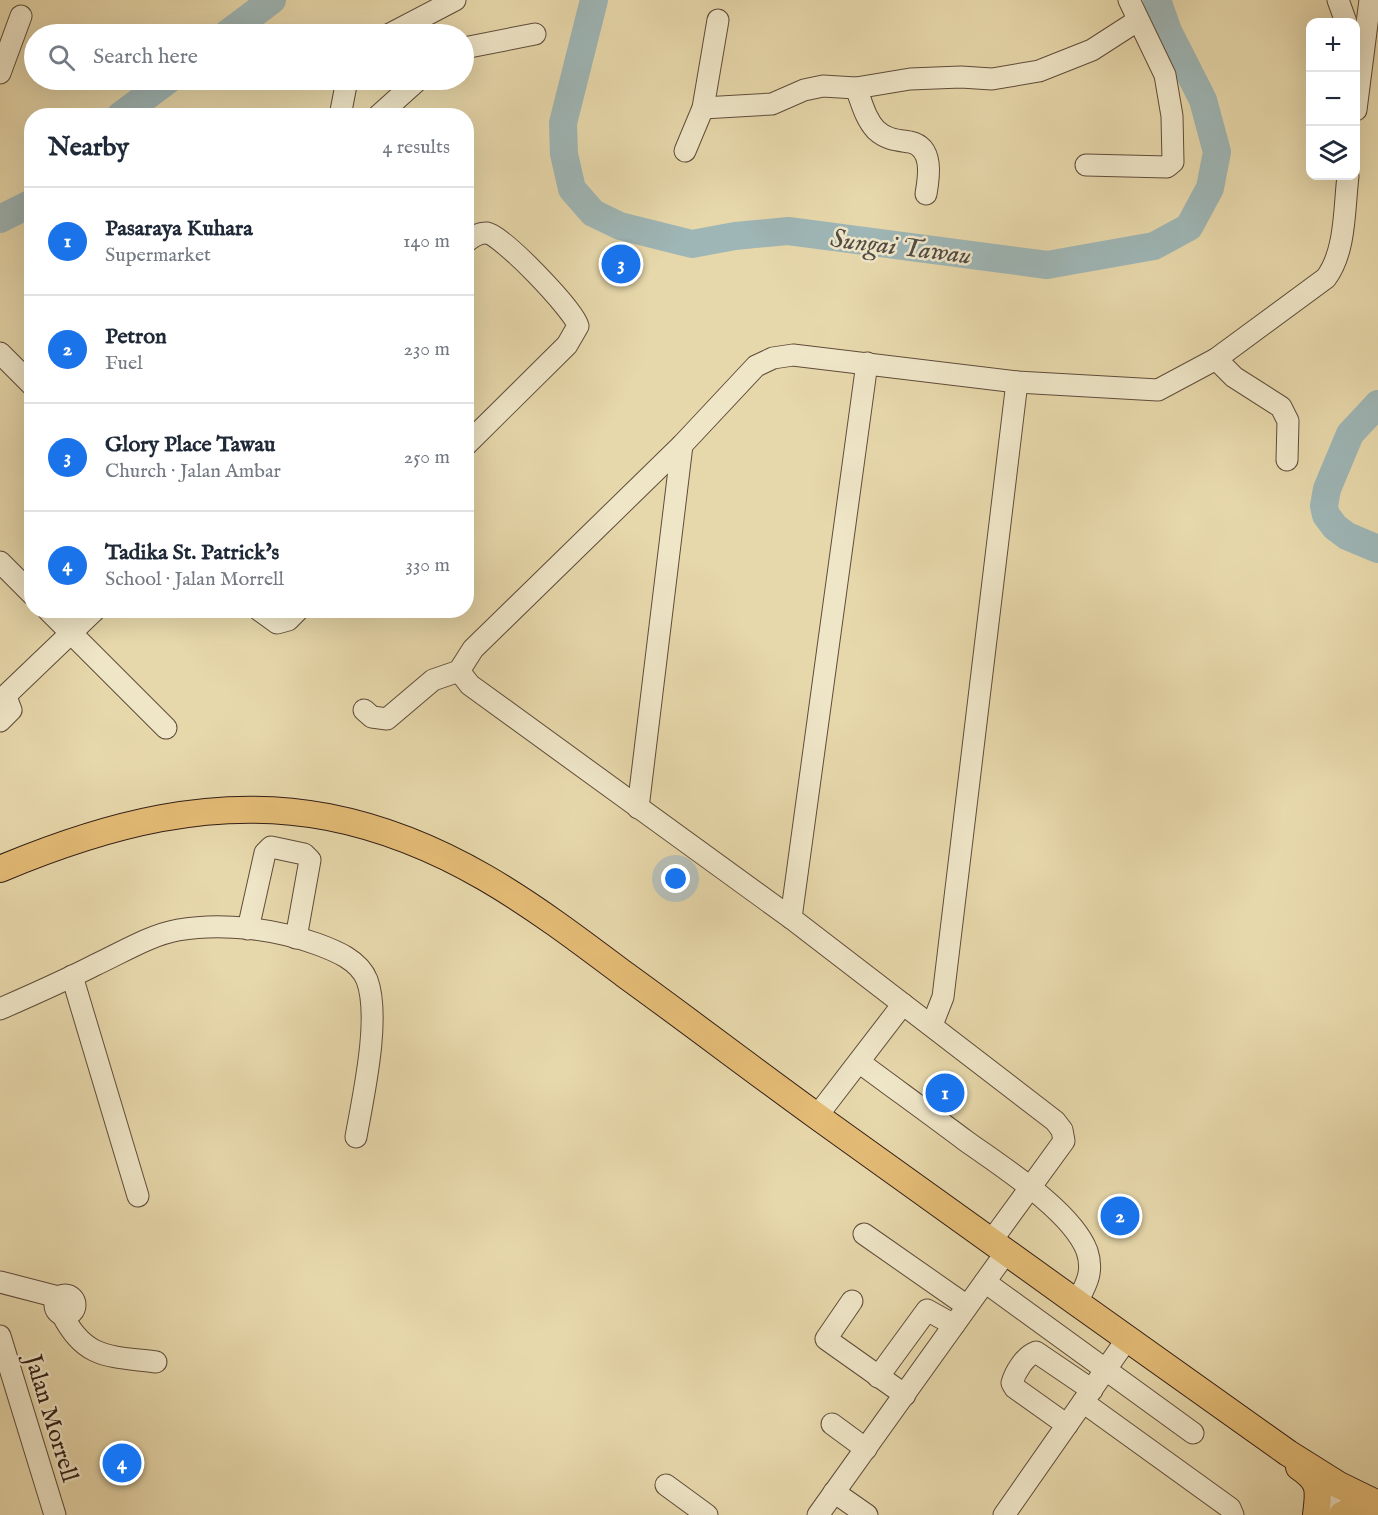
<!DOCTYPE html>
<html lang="en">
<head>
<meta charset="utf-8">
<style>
  :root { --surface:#fff; --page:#f6f6f7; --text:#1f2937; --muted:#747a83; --line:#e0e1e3; --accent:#1a73e8 }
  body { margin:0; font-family:"IM FELL English",serif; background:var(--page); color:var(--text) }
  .controls { position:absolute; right:18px; top:18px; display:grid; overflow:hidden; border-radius:12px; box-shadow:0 6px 24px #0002 }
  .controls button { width:54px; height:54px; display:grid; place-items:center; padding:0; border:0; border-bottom:2px solid var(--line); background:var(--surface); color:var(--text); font:30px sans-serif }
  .you { position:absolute; left:676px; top:879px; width:21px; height:21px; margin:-15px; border:4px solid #fff; border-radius:50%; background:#1a73e8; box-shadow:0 0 0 9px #1a73e833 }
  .badge { display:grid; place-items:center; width:39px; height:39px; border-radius:50%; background:var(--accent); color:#fff; font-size:20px; font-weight:700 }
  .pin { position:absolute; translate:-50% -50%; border:3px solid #fff; box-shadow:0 2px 6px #0006 }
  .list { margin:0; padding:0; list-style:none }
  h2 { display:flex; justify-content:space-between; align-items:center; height:78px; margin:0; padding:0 24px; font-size:26px }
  h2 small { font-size:20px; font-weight:400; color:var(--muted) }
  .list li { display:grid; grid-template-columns:39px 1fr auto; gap:18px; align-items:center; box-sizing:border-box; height:108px; padding:0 24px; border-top:2px solid var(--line) }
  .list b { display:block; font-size:22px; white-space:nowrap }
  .list p { margin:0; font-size:20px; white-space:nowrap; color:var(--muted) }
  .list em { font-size:20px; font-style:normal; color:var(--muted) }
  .icon { flex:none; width:33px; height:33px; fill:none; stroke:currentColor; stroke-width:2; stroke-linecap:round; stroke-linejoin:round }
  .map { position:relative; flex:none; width:1378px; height:1515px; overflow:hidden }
  .search { position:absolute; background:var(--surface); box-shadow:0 6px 24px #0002; left:24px; top:24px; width:450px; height:66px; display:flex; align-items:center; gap:15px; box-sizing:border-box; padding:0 21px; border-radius:33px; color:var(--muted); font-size:22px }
  .panel { position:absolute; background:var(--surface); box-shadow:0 6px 24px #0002; left:24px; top:108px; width:450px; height:510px; border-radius:24px }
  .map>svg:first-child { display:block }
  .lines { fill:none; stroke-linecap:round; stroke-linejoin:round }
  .river { stroke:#9eb6b6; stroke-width:28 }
  .minor-casing { stroke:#5f4c3a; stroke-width:23 }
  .major-casing { stroke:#321d15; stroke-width:28 }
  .minor { stroke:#efe6c8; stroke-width:21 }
  .major { stroke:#e4bc76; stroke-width:26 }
  .labels { text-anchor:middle; stroke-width:5; stroke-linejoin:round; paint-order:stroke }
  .street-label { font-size:24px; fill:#321d15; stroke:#efe6c8 }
  .water-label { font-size:26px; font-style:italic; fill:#524b45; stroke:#efe6c8 }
</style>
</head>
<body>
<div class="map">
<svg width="1378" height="1515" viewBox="0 0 1378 1515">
  <rect width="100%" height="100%" fill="#e7d8ab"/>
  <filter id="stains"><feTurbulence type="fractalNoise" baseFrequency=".00333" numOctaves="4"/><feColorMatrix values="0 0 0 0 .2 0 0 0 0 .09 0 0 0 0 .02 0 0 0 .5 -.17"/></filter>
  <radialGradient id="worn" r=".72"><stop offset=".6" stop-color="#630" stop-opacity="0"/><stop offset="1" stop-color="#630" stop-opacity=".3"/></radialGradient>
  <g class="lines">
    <g class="river">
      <path d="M594,0l-31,123 1,31 8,35 21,24 27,13 72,18 43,-8 53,-5 259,34 107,-19 35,-19 21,-39 7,-36 -14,-52 -35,-69 -11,-31"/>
      <path d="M227,34l45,-34"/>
      <path d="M120,116l48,-36"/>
      <path d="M0,219l32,-16"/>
      <path d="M1378,404l-28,30 -23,55 -3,17 2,9 9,12 12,9 31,13"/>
    </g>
    <g class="minor-casing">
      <g id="minor">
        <path d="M1338,0l8,22"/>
        <path d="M390,34l65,-34"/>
        <path d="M464,48l71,-14"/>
        <path d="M0,73l21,-57"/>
        <path d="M856,88c6,15 9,30 20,42 11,10 21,10 34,12 24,5 19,35 16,52"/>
        <path d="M703,108l69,-4 32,-14 19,-4 33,2 54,-9 51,-2 31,2 47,-8 53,-21 45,-29"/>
        <path d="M1356,110l14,-110"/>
        <path d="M340,116l7,-36"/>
        <path d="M378,116l40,-36"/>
        <path d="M685,151l18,-43 15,-88"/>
        <path d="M1086,165l81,2 6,-5 -1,-46 -7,-41 -36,-75"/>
        <path d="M466,242c6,-5 13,-10 21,-9 15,2 87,77 91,93l-11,19 -101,100"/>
        <path d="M0,353l32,32"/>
        <path d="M1216,359l18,18 47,30 7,14 -1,39"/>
        <path d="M0,562l32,32"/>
        <path d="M48,610l118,118"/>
        <path d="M259,610l18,13 11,-3 10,-10"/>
        <path d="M459,671l11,14 321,233 264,203 7,9 2,11 -72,99"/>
        <path d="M0,701l95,-91"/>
        <path d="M364,710l8,7 15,2 46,-39 26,-9 14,-22 209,-204 74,-79 17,-8 20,-3 224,27 141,8 58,-31 110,-81c20,-27 18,-69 22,-102"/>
        <path d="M0,721l11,-11 -5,-13"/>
        <path d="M638,808l44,-363"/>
        <path d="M791,918l76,-555"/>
        <path d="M248,929l17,-76 6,-6 33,7 6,6 -14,78"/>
        <path d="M72,976l66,220"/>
        <path d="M0,1009c32,-14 64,-28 95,-44 26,-12 55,-30 83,-35 45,-8 97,-1 139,14 19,7 42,16 50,36 14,38 -4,117 -11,157"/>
        <path d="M932,1025l11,-28 74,-615"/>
        <path d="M859,1062c35,26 71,52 107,79 35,25 106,70 121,110 7,21 -1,34 -10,51"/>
        <path d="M817,1116l86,-112"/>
        <path d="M864,1234l103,72"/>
        <path d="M0,1282l58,15"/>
        <path d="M985,1282l208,151"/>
        <circle cx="65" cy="1305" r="10"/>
        <path d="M852,1301l-26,38 79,56"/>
        <path d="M62,1314c23,46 48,42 94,48"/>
        <path d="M0,1336l55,179"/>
        <path d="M878,1377l49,-67 27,15"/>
        <path d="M1083,1402l147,106 3,7"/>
        <path d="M832,1424l34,25"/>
        <path d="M1067,1425l-52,-37 -3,-5c3,-11 13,-27 24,-31l56,38"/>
        <path d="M666,1485l41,30"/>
        <path d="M834,1492l33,23"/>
        <path d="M818,1515l189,-264"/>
        <path d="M1004,1515l123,-176"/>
        <path d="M1326,1515l13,-30"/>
      </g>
    </g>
    <g class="major-casing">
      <g id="major">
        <path d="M0,869c105,-44 214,-74 328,-52 118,23 203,87 296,157 65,47 129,96 194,143 156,112 313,225 470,336l51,32 39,19"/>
        <path d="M1299,1467c22,15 20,23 17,48"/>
        <path d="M1342,1515l12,-6 18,6"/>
      </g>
    </g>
    <use href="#minor" class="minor"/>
    <use href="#major" class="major"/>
  </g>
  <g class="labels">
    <g class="street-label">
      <text transform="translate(52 1418) rotate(73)" y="8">Jalan Morrell</text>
    </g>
    <g class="water-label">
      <text transform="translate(901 246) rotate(7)" y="9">Sungai Tawau</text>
    </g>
  </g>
  <rect width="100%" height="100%" filter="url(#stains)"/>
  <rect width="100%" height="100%" fill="url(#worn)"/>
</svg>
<div class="controls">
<button>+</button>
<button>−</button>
<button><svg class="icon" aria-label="layers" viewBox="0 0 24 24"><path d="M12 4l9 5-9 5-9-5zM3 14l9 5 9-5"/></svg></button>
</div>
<div class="you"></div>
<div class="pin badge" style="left:945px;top:1093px">1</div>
<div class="pin badge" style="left:1120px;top:1216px">2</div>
<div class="pin badge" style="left:621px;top:264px">3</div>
<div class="pin badge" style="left:122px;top:1463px">4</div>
<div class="search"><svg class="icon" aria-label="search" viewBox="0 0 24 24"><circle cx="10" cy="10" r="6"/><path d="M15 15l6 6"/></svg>Search here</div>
<section class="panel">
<h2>Nearby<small>4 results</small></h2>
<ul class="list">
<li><span class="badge">1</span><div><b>Pasaraya Kuhara</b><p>Supermarket</p></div><em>140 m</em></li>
<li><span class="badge">2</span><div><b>Petron</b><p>Fuel</p></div><em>230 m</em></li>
<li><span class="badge">3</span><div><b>Glory Place Tawau</b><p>Church · Jalan Ambar</p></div><em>250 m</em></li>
<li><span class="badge">4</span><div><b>Tadika St. Patrick's</b><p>School · Jalan Morrell</p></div><em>330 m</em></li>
</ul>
</section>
</div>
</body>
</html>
